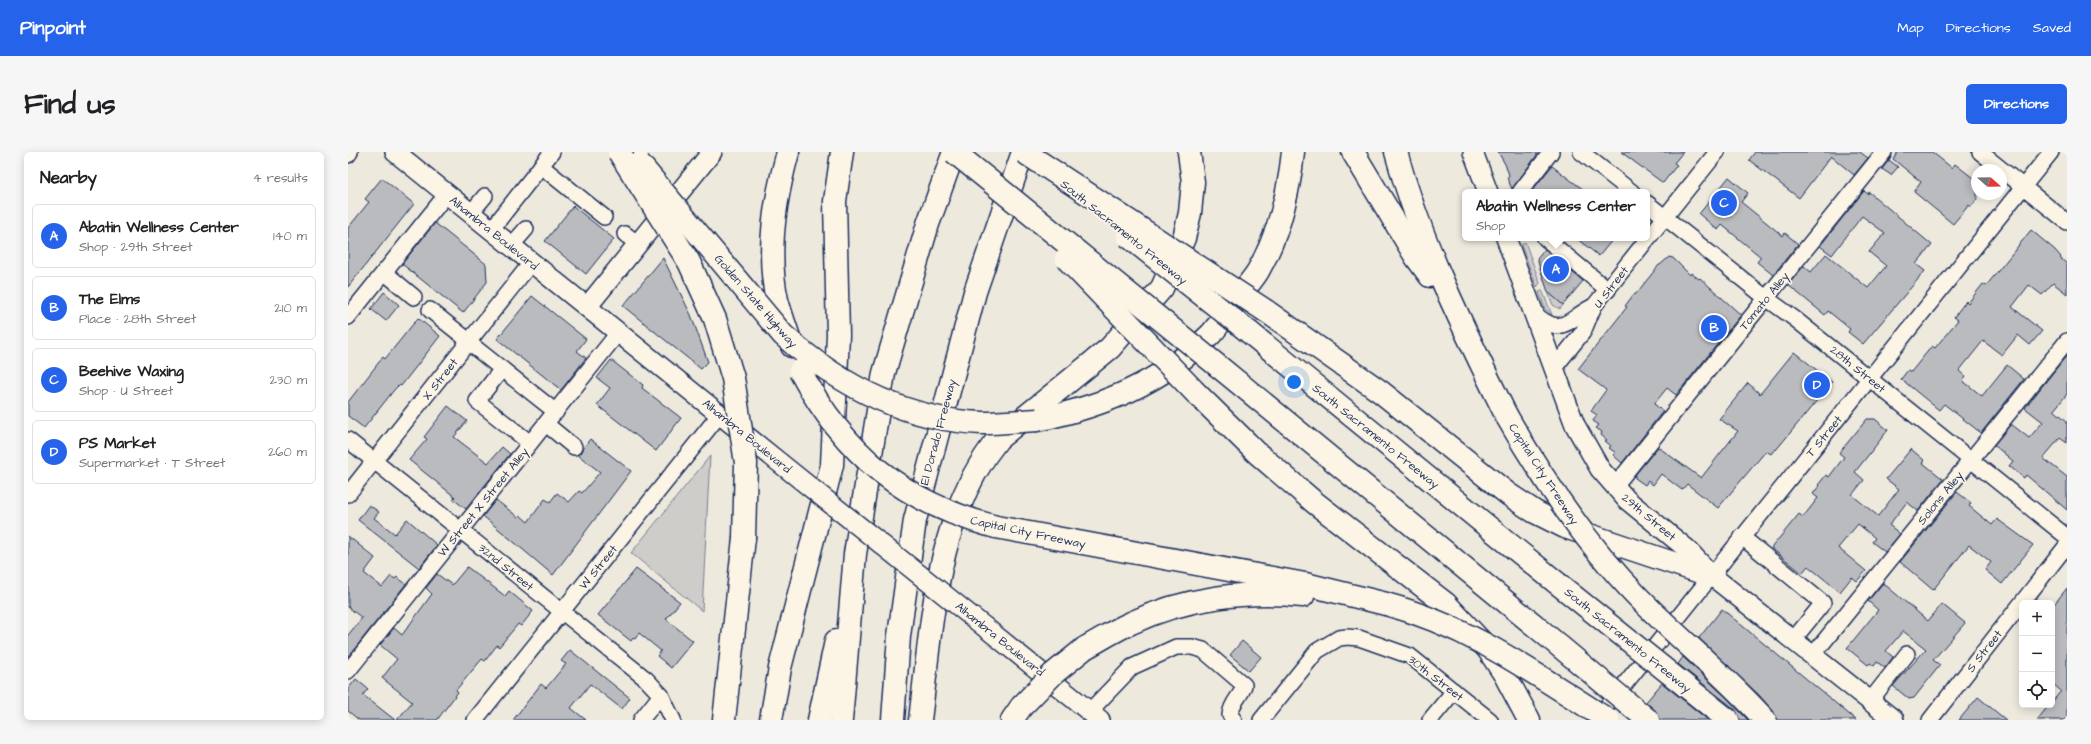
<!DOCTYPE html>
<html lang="en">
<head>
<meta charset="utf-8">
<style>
  :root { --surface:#fff; --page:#f6f6f6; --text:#202124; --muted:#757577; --line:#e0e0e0; --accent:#2563eb }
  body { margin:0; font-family:"Architects Daughter",sans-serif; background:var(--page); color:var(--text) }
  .controls { position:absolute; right:12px; bottom:12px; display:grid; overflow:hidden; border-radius:6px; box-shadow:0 2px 10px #0003 }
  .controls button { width:36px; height:36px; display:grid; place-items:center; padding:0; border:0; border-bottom:1px solid var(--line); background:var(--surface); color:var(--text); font:20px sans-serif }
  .compass { position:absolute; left:1623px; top:12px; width:36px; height:36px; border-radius:50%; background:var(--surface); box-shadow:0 2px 10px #0003; rotate:110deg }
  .you { position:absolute; left:946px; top:230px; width:14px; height:14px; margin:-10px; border:3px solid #fff; border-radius:50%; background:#1a73e8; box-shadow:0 0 0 6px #1a73e833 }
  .badge { display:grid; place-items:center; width:26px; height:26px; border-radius:50%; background:var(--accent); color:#fff; font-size:13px; font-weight:700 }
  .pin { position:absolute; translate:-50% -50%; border:2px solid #fff; box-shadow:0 1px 4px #0006 }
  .popup { position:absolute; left:1114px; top:37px; width:188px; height:52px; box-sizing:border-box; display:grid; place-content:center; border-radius:6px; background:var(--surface); filter:drop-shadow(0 1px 3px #0005); font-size:13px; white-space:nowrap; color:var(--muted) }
  .popup b { font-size:15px; color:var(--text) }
  .popup::after { content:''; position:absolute; left:50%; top:100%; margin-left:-8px; border:8px solid transparent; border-top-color:var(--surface) }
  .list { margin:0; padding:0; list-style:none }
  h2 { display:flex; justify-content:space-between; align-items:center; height:52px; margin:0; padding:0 16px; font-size:17px }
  h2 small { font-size:13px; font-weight:400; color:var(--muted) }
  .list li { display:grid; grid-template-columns:26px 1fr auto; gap:12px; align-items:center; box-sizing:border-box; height:64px; margin:0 8px 8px; padding:0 8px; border:1px solid var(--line); border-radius:6px }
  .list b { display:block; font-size:15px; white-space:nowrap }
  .list p { margin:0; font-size:13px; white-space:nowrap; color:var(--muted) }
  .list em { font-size:13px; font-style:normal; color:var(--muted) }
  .icon { flex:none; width:22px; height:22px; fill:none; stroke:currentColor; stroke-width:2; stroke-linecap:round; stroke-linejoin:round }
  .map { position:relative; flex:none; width:1719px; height:568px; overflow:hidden; border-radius:6px }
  header { display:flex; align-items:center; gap:24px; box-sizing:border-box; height:56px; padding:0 20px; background:var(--accent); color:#fff }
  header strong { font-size:19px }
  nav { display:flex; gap:22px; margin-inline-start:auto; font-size:14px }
  .intro { display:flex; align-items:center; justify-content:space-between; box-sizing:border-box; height:96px; padding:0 24px }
  h1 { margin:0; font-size:28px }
  .button { padding:10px 18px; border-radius:6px; background:var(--accent); color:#fff; font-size:14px; font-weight:700 }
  main { display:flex; gap:24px; padding:0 24px }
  aside { flex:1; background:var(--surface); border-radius:6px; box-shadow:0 2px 10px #0003 }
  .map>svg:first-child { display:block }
  .green { fill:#cfcdca; stroke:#757e94 }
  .building { fill:#babbbe; stroke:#1b2f5e }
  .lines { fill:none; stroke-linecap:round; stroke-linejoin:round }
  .minor-casing { stroke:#1b2f5e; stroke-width:18 }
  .major-casing { stroke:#1b2f5e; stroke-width:22 }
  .highway-casing { stroke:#1b2f5e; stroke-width:25 }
  .minor { stroke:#fcf5e5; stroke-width:15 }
  .major { stroke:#fcf5e5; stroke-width:19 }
  .highway { stroke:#fcf5e5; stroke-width:22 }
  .major-bridge-casing { stroke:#1b2f5e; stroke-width:22; stroke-linecap:butt }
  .highway-bridge-casing { stroke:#1b2f5e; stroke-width:25; stroke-linecap:butt }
  .major-bridge { stroke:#fcf5e5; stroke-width:19 }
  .highway-bridge { stroke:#fcf5e5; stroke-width:22 }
  .labels { text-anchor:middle; stroke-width:3.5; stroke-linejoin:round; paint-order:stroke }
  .street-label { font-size:12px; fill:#1b2f5e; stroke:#fcf5e5 }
</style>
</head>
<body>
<header>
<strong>Pinpoint</strong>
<nav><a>Map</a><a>Directions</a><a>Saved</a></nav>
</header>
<div class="intro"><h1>Find us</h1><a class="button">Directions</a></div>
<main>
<aside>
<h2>Nearby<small>4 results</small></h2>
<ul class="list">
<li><span class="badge">A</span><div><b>Abatin Wellness Center</b><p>Shop · 29th Street</p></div><em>140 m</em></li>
<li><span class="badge">B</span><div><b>The Elms</b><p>Place · 28th Street</p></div><em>210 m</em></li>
<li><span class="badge">C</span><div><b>Beehive Waxing</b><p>Shop · U Street</p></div><em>230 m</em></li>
<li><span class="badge">D</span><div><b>PS Market</b><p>Supermarket · T Street</p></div><em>260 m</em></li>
</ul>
</aside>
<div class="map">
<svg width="1719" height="568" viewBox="0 0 1719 568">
  <rect width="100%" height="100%" fill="#eee9dd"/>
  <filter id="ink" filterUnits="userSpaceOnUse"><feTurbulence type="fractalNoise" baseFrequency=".025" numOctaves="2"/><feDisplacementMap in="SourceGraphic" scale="8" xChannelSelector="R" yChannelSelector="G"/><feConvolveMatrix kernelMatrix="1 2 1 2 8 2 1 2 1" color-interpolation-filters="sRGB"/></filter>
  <g filter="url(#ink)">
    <g class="green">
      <path d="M1177,90l15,41 -3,4 -16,-42z"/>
      <path d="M1194,138l10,25 -7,-6 -6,-17z"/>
      <path d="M1200,140l15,13 -3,4 -7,-4z"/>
      <path d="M362,304l-8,155 -71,-58z"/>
    </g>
    <g class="building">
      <path d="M1150,0h39v3l-25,34 -5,-11 2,-3 -4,-11z"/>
      <path d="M1273,0h62l-9,11 3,2 -14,18z"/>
      <path d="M1407,0h105l8,6 -14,17 -23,-19 -32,42 -50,-38z"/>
      <path d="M1550,0h34l20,16 3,-4 22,17v18l-6,8 -2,-2 -16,19 -39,-32 7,-10 -28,-23z"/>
      <path d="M1541,8l9,7 -7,8 -9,-6z"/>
      <path d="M1204,14l17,13 18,13h-56z"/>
      <path d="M1381,25l19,16 -7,9 42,34 2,-3 13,11 -25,31 -16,-13 4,-5 -39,-32 -4,5 -19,-16z"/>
      <path d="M34,26l32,26 -66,83v-59l21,-26 -4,-3z"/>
      <path d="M1516,39l4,3 1,-2 63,53 -16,19 9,7 -62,73 -15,-12 2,-3 -22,-18 -3,4 -37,-30 16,-19 7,6 15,-18 42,34 18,-22 -17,-14 16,-19 -23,-17 -30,39 -12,-9z"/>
      <path d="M225,54l41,33 -28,35 -41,-33z"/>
      <path d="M87,71l51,41 1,18 -24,31 -61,-49z"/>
      <path d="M1683,78l24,20 6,7 -1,1 7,6v30l-14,-11 -11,12 -13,-10 -17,22 30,24 -12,14 -12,-10 -16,20 -19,-14 -24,30 7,6 -3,4 19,15 25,-31 17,14 -43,54 -37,-29 -5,6 -38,-31 7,-9 3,2 21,-26 3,2 23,-28 -4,-3 12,-16 2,2 15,-19 3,2z"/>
      <path d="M1228,86h38l-15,18z"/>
      <path d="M1197,97l38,32 -20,24 -15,-13 -11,-33z"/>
      <path d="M1321,105l4,1 17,17 1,-2 8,6 1,-1 41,37 -65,80 -9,-7 -13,16 9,7 -41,52 -9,-8 3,-2 -7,-5 2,-2 -6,-5 2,-1 -6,-5 1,-3 -6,-4 3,-3 -6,-4 4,-6 -6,-4 15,-21 -28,-21 49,-62 -2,-1 9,-12 1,1 24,-30h1z"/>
      <path d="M315,106l28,57 17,47 -7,7 -78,-63z"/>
      <path d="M36,140l15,13 -13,16 -15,-12z"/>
      <path d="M184,144l54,43 -9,12 9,7 -25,32 -64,-51z"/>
      <path d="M70,166l22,18 -39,50 -2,-1 -5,5 -30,38 -16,-12v-14l35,-45 2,2z"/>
      <path d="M1446,200l38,30 -56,68 -1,-1 -4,5 -5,-3 -48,57 -31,-24 -5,6 -21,-16 -8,11 -5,-4 -3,4 -10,-7v-3l23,-28 43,31 37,-47 -19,-12 29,-36 12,11z"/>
      <path d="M1719,203v39l-13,16 13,11v22l-7,-5 -17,20 24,19v33l-41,-35 -2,3 -15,-12 4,-5 -19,-16 17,-21 18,14 14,-16 -18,-14z"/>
      <path d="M263,208l32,25 -1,3 39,30 -25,33 -59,-46 13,-17 -13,-10z"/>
      <path d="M100,254l19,15 -13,16 34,26 14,-16 8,7 -44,55 -13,-10 2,-2 -46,-37 18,-21 -3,-2z"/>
      <path d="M1519,267h8l13,11 -33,42 9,8 -12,15 26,21 21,-27 -13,-10 25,-30 14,12 -2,2 20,16 -25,32 -11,-9 -18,23 11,9 -15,18 -13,-10 3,-4 -17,-14 -20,24 28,23 -9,10 -5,-4 -12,15 -32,-26 -6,7 -31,-25 28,-34 4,3 15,-19 -5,-4 6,-8 -1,-1 8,-10 3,2 15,-20 -5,-4z"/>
      <path d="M242,287l41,32 -78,104 -70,-59 13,-16 22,17 2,-2 8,7 17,-23 5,3 7,-9 12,9 10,-11 3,2 18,-21 -22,-17z"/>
      <path d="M1609,340l14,11 -2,3 23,19 5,-6 36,26 -31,39 -17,-14 6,-8 -22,-17 -36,45 -33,-28z"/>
      <path d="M21,353l10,7 -5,6 21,16 12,-15 30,26 -18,23 -61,-48z"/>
      <path d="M0,384l27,22 -11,15 18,14 9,-11 4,3 2,-2 9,7 -58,73v-22l14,-17 -14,-11z"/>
      <path d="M119,415l38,29 4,-5 24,20 -12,15 -3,-2 -19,23 -2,-2 -12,16 -3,-2 -26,31 2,2 -21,28h-40l15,-18 -30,-24 15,-19 -17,-14 14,-17 8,7 30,-41 -6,-6 11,-14 15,11z"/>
      <path d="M288,417l44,33 -14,17 27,22 -22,27 -14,-12 4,-5 -22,-18 -4,6 -2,-1 -2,3 -33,-26z"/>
      <path d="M1535,431l45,38 14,-17 23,19 -32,37 7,5 -26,33 -5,1 -16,-13 33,-37 -23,-18 -17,20 7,6 -8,11 -8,-6 -3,4 -4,-3 -2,2 -21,-17 31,-38 -10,-9z"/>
      <path d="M1719,436v132h-30l12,-15h3v-3l9,-11 -9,-8v-76z"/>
      <path d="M1374,457l134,111h-79l-3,-8 -15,-17 -60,-57z"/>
      <path d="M894,489l19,16 -12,14 -19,-16z"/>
      <path d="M222,498l60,48 -8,11 -32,-25 -19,24 15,12h-73l28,-36 5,4 20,-24 -5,-3z"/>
      <path d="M1335,505l43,40 22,23h-8l-4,-10 -58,-46z"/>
      <path d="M8,527l12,10 -5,6 32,25h-36l-11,-9v-22z"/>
      <path d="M1314,531l46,37h-48l-4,-9 -10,-9z"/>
      <path d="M1630,545l28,23h-47z"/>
    </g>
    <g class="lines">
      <g class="minor-casing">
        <g id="minor">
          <path d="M1233,0l51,40"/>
          <path d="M1632,0l87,70"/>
          <path d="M0,3l2,-3"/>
          <path d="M193,14l63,51"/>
          <path d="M1172,40l31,-40"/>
          <path d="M1299,51l119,95 29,21 272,218"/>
          <path d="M122,62l15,-18"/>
          <path d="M143,78l61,-78"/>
          <path d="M277,82l13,10"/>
          <path d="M1197,86l63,52"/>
          <path d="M163,94l15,-17"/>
          <path d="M36,120l30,25"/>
          <path d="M82,158l39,31"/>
          <path d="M1186,161c29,27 35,4 60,-7"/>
          <path d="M0,165l98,-122"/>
          <path d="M120,190l88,70"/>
          <path d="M1206,216l29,-36 11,-26 123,-154"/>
          <path d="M154,217l-25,32 53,42"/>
          <path d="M198,272l28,23"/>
          <path d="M0,288l298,239 15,16 12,25"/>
          <path d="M1266,335l270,-335"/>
          <path d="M0,342l183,-231"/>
          <path d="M1394,385l81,66 -30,37"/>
          <path d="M1465,503l254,-314"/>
          <path d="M0,519l270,-338"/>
          <path d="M1522,549l37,-47"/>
          <path d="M741,560l43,-45 44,-20h16l11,3 41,35c-2,11 -13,17 -14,30l4,5"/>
          <path d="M127,568l245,-306"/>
          <path d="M293,568l20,-25"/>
          <path d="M913,568l56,-69 22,-13 8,-1 12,1 51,18 80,64"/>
          <path d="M1082,568l24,-29"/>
          <path d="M1248,568l455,-568"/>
          <path d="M1582,568l137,-175"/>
        </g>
      </g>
      <g class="major-casing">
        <g id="major">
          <path d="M47,0l385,311"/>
          <path d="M1125,0l15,40"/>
          <path d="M1158,86l69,187 25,44 27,31 60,49 25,27 182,144"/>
          <path d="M239,155l125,-155"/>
          <path d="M638,476l114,92"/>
        </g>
      </g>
      <g class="highway-casing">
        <g id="highway">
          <path d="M440,0c-13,47 -22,99 -11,148 4,15 10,31 15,46"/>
          <path d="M1005,0l63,105 14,19"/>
          <path d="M1048,0c25,92 68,177 110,263"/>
          <path d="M918,159l115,81 127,102 27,18 30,15 147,49"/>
          <path d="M901,180l308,251"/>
          <path d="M870,214l315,258"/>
          <path d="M847,240l62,61 57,49 132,102 42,45 17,26 24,45"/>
          <path d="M689,268c67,-14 124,-37 174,-86 9,-10 17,-23 25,-34 7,-10 16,-19 22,-29 20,-35 31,-79 35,-119"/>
          <path d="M648,375l309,57 81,20"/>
          <path d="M737,496c15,-8 30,-18 46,-25 53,-25 115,-33 172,-27"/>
          <path d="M376,568l20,-182"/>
          <path d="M423,568l9,-52 52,-203 6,-130 -3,-134 7,-49"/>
          <path d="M471,568l17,-79"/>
          <path d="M493,568l14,-166 29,-181 44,-149 26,-72"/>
          <path d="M545,568l6,-84 16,-116 60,-228 48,-140"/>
          <path d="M572,568c12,-95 15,-203 78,-281l112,-91 52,-60 22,-50 6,-25 3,-31 -4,-30"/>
          <path d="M664,568l9,-13"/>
        </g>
      </g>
      <use href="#minor" class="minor"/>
      <use href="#major" class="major"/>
      <use href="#highway" class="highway"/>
      <g class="major-bridge-casing">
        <path id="major-bridge" d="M432,311l206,165"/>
      </g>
      <g class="highway-bridge-casing">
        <g id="highway-bridge">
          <path d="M271,0l70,110 26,57 18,59 13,85 -2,75"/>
          <path d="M606,0l264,214"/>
          <path d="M676,0l242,159"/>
          <path d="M291,11l144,172c56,50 123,85 199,88 18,0 37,-2 55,-3"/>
          <path d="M780,84l121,96"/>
          <path d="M718,106l129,134"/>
          <path d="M452,219c45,84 104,132 196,156"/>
          <path d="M1158,263c37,65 80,129 133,183 41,42 87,78 126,122"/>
          <path d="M1209,431l171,137"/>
          <path d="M1038,452c85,23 149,70 222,116"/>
          <path d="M1185,472l115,96"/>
          <path d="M673,555l32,-33 32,-26"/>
        </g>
      </g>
      <use href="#major-bridge" class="major-bridge"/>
      <use href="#highway-bridge" class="highway-bridge"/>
    </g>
  </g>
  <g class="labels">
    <g class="street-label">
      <text transform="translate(776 80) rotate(39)" y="4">South Sacramento Freeway</text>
      <text transform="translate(146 81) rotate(39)" y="4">Alhambra Boulevard</text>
      <text transform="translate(1263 135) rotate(-53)" y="4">U Street</text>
      <text transform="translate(408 149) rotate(49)" y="4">Golden State Highway</text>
      <text transform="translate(1416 149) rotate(-51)" y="4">Tomato Alley</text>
      <text transform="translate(1510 217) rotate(39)" y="4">28th Street</text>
      <text transform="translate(92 227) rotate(-52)" y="4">X Street</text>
      <text transform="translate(590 280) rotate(-75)" y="4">El Dorado Freeway</text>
      <text transform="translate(399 284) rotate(39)" y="4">Alhambra Boulevard</text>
      <text transform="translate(1028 284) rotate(39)" y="4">South Sacramento Freeway</text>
      <text transform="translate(1476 284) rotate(-51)" y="4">T Street</text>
      <text transform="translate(1196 322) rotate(57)" y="4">Capital City Freeway</text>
      <text transform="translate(1592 346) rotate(-51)" y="4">Solons Alley</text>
      <text transform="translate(135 350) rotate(-51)" y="4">W Street X Street Alley</text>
      <text transform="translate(1301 365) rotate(40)" y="4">29th Street</text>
      <text transform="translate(680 380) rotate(12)" y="4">Capital City Freeway</text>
      <text transform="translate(158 415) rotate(39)" y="4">32nd Street</text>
      <text transform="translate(250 415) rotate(-51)" y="4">W Street</text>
      <text transform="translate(652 487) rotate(39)" y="4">Alhambra Boulevard</text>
      <text transform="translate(1280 488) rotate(39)" y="4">South Sacramento Freeway</text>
      <text transform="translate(1636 499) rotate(-52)" y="4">S Street</text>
      <text transform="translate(1088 526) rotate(38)" y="4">30th Street</text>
    </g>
  </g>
</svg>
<div class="controls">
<button>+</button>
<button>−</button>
<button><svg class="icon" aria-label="locate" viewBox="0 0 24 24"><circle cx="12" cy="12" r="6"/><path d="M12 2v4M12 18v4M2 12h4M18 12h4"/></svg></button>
</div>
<svg class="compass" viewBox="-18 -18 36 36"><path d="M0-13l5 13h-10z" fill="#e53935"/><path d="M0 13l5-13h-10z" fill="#757577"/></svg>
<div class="you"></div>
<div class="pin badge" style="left:1208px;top:117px">A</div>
<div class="popup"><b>Abatin Wellness Center</b>Shop</div>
<div class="pin badge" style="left:1366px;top:176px">B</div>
<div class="pin badge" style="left:1376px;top:51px">C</div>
<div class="pin badge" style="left:1469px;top:233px">D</div>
</div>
</main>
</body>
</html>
